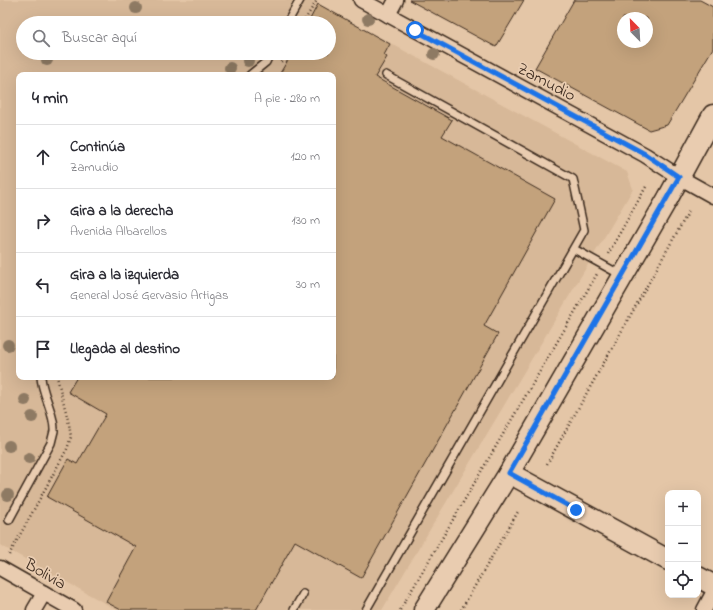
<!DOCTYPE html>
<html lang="es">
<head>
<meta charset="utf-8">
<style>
  :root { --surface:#fff; --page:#f7f7f7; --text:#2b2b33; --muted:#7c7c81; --line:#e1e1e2 }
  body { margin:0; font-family:"Indie Flower",sans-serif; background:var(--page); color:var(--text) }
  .controls { position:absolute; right:12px; bottom:12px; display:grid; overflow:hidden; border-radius:8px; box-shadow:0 4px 16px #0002 }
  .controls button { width:36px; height:36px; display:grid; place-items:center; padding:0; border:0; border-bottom:1px solid var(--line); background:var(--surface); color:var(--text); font:20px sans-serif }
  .compass { position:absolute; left:617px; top:12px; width:36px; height:36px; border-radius:50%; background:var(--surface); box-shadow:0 4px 16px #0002; rotate:336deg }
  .stop { position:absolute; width:12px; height:12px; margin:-9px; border:3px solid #1a73e8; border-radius:50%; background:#fff }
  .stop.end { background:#1a73e8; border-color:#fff; box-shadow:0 1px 4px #0008 }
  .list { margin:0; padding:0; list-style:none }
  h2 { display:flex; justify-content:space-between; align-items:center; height:52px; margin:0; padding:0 16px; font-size:17px }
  h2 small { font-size:13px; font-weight:400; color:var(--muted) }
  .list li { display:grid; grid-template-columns:26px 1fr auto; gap:12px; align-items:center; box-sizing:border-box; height:64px; padding:0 16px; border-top:1px solid var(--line) }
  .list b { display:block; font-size:15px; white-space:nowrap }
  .list p { margin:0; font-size:13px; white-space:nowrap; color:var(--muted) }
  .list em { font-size:13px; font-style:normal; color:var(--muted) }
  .icon { flex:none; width:22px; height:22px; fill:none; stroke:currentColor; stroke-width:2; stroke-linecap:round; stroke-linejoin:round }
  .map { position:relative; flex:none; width:713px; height:610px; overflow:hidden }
  .search { position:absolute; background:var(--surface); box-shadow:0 4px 16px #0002; left:16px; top:16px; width:320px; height:44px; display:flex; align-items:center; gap:10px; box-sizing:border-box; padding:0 14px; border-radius:22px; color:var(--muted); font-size:15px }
  .panel { position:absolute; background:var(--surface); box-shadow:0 4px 16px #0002; left:16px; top:72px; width:320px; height:308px; border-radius:8px }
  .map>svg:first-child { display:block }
  .built { fill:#d7b898; fill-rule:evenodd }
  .building { fill:#c3a27b; stroke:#3b2a1e; fill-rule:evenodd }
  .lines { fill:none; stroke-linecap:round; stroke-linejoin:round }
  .lane-casing { stroke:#3b2a1e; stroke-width:10 }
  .street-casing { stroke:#3b2a1e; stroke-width:17 }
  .secondary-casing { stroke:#3b2a1e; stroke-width:23 }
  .path { stroke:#3b2a1e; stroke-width:2.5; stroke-dasharray:1 3; stroke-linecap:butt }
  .lane { stroke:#e9ccb0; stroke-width:7 }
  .street { stroke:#e9ccb0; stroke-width:14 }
  .secondary { stroke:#e9ccb0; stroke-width:20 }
  .tree { fill:#8e7a63 }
  .route { stroke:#1a73e8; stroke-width:5 }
  .labels { text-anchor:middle; stroke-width:3.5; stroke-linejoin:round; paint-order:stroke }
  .street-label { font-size:17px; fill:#3b2a1e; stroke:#e9ccb0 }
</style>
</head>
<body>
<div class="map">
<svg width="713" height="610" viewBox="0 0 713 610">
  <rect width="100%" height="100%" fill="#e4c6a7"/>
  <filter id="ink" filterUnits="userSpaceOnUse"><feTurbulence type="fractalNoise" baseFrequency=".025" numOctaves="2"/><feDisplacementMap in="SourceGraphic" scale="8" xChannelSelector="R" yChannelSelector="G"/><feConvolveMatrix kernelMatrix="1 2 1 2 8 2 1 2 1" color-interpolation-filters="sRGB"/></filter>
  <g filter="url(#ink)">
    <path class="built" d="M0,0h311l316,172 6,17 -251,421h-265l-117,-65zM23,23h306v30h-306zM19,75h314v302h-314z"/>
    <g class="building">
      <path d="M409,0h115l-28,47z"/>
      <path d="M574,0h126l13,7v41l-46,77 -18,5 -114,-62zM623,18h24v24h-24z"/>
      <path d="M318,4l72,40 -6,11 3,2 -12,20 77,43 -10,16 113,63 -71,127 14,8 -137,244 -66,-37 -39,69h-135l-15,-8 30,-55 -89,-50 21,-38 9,5 29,-50 -38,-22 9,-15h256v-302h-54l13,-22h37v-30h-21z"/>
    </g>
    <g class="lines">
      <g class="lane-casing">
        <g id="lane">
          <path d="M287,23l13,-23"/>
          <path d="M250,75l16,-13 4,-9"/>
          <path d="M574,249l47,26"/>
          <path d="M9,520l42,-77c1,-4 2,-8 3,-12 1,-17 -12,-37 -13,-54"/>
          <path d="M294,610l9,-16"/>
          <path d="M366,610l218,-380 -11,-51 -187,-104"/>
        </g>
      </g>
      <g class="street-casing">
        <g id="street">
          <path d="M361,0l284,155 34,22 34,19"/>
          <path d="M388,15l8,-15"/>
          <path d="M0,568l74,42"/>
          <path d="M34,610l10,-17"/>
          <path d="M704,610l9,-17"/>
        </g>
      </g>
      <g class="secondary-casing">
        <g id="secondary">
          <path d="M509,473l159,87"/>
          <path d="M698,577l15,8"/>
          <path d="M424,610l85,-137 159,-275 45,-83"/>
        </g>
      </g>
      <g class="path">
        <path d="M303,23l14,-23"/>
        <path d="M281,62l5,-9"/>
        <path d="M608,254l39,-69"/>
        <path d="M547,464l142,-253"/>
        <path d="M9,555l58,-106 4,-12 -2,-13 -12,-47"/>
        <path d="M400,610l197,-336"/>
        <path d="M461,610l58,-100"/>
      </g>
      <use href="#lane" class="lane"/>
      <use href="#street" class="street"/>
      <use href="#secondary" class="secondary"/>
    </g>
    <g class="tree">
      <circle cx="136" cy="8" r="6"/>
      <circle cx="368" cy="19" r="6"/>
      <circle cx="434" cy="54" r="6"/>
      <circle cx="47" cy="60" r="6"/>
      <circle cx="248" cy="61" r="6"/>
      <circle cx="230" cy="68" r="6"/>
      <circle cx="8" cy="345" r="6"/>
      <circle cx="25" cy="400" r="6"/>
      <circle cx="32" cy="417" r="6"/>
      <circle cx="9" cy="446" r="6"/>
      <circle cx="29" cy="458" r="6"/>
      <circle cx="8" cy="495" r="6"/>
    </g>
  </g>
  <g class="lines" filter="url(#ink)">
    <path class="route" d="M415,30l230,124 34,23 -170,296 67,37"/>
  </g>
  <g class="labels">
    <g class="street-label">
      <text transform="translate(547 81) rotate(28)" y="6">Zamudio</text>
      <text transform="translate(46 573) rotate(30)" y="6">Bolivia</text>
    </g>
  </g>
</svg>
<div class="controls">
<button>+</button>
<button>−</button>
<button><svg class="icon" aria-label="locate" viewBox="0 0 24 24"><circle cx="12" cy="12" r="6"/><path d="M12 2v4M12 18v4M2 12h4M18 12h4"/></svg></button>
</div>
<svg class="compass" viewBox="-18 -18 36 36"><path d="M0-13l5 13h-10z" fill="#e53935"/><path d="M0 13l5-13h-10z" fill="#7c7c81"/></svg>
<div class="stop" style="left:415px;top:30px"></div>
<div class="stop end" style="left:576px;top:510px"></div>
<div class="search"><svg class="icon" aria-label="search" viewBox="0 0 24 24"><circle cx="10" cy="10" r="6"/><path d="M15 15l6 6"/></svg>Buscar aquí</div>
<section class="panel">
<h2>4 min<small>A pie · 280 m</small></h2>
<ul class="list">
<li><svg class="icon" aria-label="ahead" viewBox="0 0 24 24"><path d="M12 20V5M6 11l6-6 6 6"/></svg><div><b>Continúa</b><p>Zamudio</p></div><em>120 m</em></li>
<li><svg class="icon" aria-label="right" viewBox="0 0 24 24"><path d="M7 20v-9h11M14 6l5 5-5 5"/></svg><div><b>Gira a la derecha</b><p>Avenida Albarellos</p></div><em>130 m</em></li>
<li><svg class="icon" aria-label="left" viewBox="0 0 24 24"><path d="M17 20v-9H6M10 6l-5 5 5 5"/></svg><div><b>Gira a la izquierda</b><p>General José Gervasio Artigas</p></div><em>30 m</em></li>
<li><svg class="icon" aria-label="arrive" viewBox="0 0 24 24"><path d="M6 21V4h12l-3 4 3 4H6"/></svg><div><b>Llegada al destino</b></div></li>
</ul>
</section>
</div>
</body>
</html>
